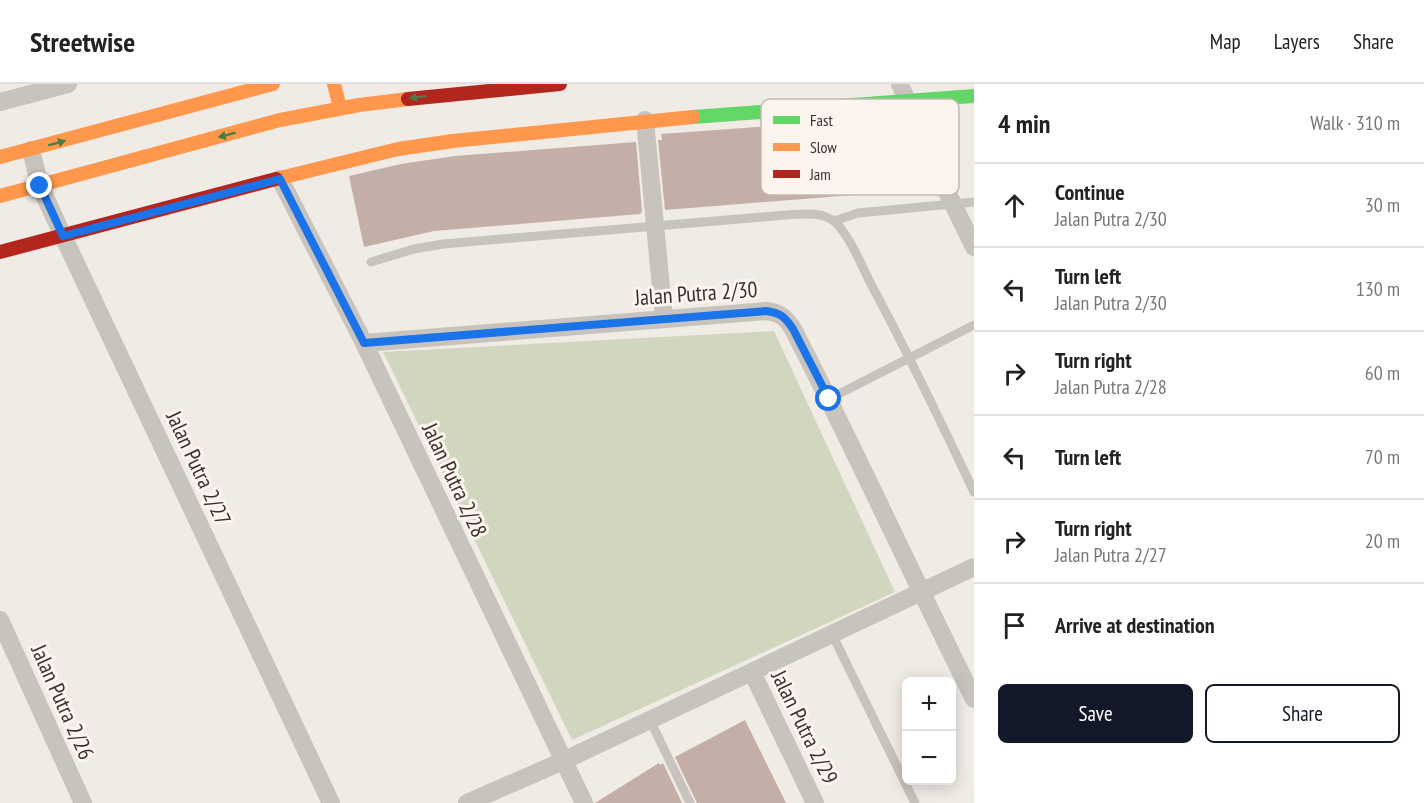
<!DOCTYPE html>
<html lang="en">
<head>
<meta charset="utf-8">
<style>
  :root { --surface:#fff; --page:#f2f2f2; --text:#222; --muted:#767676; --line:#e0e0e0; --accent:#111827 }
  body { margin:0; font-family:"PT Sans Narrow",sans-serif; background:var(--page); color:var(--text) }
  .controls { position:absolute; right:18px; bottom:18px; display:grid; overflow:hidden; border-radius:9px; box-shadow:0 3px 15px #0003 }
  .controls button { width:54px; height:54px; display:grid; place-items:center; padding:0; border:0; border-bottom:2px solid var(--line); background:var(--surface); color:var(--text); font:30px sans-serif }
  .stop { position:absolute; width:18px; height:18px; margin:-14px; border:4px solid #1a73e8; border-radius:50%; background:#fff }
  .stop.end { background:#1a73e8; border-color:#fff; box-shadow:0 2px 6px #0008 }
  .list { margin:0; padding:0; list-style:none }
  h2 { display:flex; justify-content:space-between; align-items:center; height:78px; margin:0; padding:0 24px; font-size:26px }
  h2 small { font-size:20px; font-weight:400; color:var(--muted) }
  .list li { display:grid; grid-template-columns:39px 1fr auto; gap:18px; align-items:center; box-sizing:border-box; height:84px; padding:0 24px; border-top:2px solid var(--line) }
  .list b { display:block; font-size:22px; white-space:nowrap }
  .list p { margin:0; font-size:20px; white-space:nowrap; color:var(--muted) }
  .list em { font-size:20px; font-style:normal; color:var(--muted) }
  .actions { display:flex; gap:12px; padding:18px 24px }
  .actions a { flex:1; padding:14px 0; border:2px solid var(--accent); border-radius:9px; text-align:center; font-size:21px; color:var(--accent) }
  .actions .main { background:var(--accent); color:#fff }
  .icon { flex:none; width:33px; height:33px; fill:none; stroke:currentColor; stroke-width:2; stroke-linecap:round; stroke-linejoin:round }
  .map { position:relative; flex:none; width:974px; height:719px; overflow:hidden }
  header { display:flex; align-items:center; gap:36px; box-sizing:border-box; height:84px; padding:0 30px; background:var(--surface); border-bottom:2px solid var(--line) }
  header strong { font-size:28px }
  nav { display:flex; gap:33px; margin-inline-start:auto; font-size:21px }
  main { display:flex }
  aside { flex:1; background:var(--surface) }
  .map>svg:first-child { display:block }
  .green { fill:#d1d6bf }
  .building { fill:#c3afa7 }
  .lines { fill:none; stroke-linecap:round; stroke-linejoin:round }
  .lane { stroke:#c9c3be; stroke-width:9 }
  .street { stroke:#c9c3be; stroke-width:18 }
  .fast { stroke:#63d668; stroke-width:14 }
  .slow { stroke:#ff974d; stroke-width:14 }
  .jam { stroke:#b3261e; stroke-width:14 }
  .oneway { fill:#4d7b46 }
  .route { stroke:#1a73e8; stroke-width:8 }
  .labels { text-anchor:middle; stroke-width:6; stroke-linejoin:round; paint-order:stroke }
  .street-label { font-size:22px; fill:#3b302b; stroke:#fbf5ee }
  .key { fill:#fbf5ee; stroke:#c1bab4; stroke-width:1.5 }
  .key-label { font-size:16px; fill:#3b302b }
</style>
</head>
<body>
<header>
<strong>Streetwise</strong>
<nav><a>Map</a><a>Layers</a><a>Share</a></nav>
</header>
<main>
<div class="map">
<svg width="974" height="719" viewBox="0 0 974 719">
  <rect width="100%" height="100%" fill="#f0ebe5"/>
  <path class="green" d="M774,247l121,261 -323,148 -189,-388z"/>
  <g class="building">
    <path d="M868,35l23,73 -226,18 -7,-70h4l-1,-6z"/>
    <path d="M636,58l6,70 -2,2 -206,17 -70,16 -15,-71 52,-12 54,-8z"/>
    <path d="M745,636l41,83h-89l-22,-46z"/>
    <path d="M659,679l1,2 3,-2 19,40h-87z"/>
  </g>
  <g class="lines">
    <g class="lane">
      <path d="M834,137l24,-8 116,-11"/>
      <path d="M371,178l43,-13 29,-5 343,-29c17,-1 35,-4 49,7 15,14 27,45 37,64 36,67 69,136 102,206"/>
      <path d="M829,315l145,-74"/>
      <path d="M832,550l83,169"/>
      <path d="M650,636l40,83"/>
    </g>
    <g class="street">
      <path d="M900,0l25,63 49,100"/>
      <path d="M0,18l68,-18"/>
      <path d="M645,36l19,199"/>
      <path d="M31,66l9,36 23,50 268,567"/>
      <path d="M280,95l84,164 220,460"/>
      <path d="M364,259l402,-32c15,2 19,6 27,18 63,122 119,247 181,370"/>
      <path d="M0,536l83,183"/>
      <path d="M752,588l63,131"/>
      <path d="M467,719l96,-42 411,-194"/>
    </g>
    <path class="fast" d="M693,33l281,-21"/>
    <g class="slow">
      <path d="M334,0l6,24"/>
      <path d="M0,73l273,-73"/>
      <path d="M276,95l122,-30 55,-8 240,-24"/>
      <path d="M0,112l280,-76 79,-15 49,-6"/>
    </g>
    <g class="jam">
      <path d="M408,15l152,-15"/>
      <path d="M0,168l276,-73"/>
    </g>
  </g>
  <defs><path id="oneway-solid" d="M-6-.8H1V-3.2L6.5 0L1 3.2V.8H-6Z" transform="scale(1.5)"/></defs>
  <g class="oneway">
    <use href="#oneway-solid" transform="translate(418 13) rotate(173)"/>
    <use href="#oneway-solid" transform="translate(227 51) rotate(165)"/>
    <use href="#oneway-solid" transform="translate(57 59) rotate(-15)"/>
  </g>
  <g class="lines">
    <path class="route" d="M40,102l23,50 217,-57 84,164 402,-32c15,2 19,6 27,18l36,70"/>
  </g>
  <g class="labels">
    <g class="street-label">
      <text transform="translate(696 209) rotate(-4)" y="8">Jalan Putra 2/30</text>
      <text transform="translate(199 384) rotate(65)" y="8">Jalan Putra 2/27</text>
      <text transform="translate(455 396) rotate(65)" y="8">Jalan Putra 2/28</text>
      <text transform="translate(63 618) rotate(66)" y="8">Jalan Putra 2/26</text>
      <text transform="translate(805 643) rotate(64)" y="8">Jalan Putra 2/29</text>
    </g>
  </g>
  <rect x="761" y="15" width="198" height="96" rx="9" class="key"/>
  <rect x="773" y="32" width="27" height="8" fill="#63d668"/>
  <rect x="773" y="59" width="27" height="8" fill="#ff974d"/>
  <rect x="773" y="86" width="27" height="8" fill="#b3261e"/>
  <g class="key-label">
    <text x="810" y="42">Fast</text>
    <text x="810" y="69">Slow</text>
    <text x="810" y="96">Jam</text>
  </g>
</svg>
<div class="controls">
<button>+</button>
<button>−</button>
</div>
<div class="stop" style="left:829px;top:315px"></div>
<div class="stop end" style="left:40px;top:102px"></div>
</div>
<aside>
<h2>4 min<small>Walk · 310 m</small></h2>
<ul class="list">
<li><svg class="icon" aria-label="ahead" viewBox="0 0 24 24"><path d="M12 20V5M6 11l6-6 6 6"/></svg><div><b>Continue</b><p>Jalan Putra 2/30</p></div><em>30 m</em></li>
<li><svg class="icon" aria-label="left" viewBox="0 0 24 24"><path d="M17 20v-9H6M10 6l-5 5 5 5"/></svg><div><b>Turn left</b><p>Jalan Putra 2/30</p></div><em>130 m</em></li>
<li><svg class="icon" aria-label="right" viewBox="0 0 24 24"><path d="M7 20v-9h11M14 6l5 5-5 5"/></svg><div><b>Turn right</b><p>Jalan Putra 2/28</p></div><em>60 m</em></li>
<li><svg class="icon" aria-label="left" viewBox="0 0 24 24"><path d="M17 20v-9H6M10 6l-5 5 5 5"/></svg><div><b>Turn left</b></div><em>70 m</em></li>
<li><svg class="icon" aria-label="right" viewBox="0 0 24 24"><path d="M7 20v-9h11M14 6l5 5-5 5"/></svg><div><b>Turn right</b><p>Jalan Putra 2/27</p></div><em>20 m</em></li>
<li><svg class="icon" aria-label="arrive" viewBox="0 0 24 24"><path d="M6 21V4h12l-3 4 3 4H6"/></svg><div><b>Arrive at destination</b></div></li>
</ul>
<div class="actions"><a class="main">Save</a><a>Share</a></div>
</aside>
</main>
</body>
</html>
